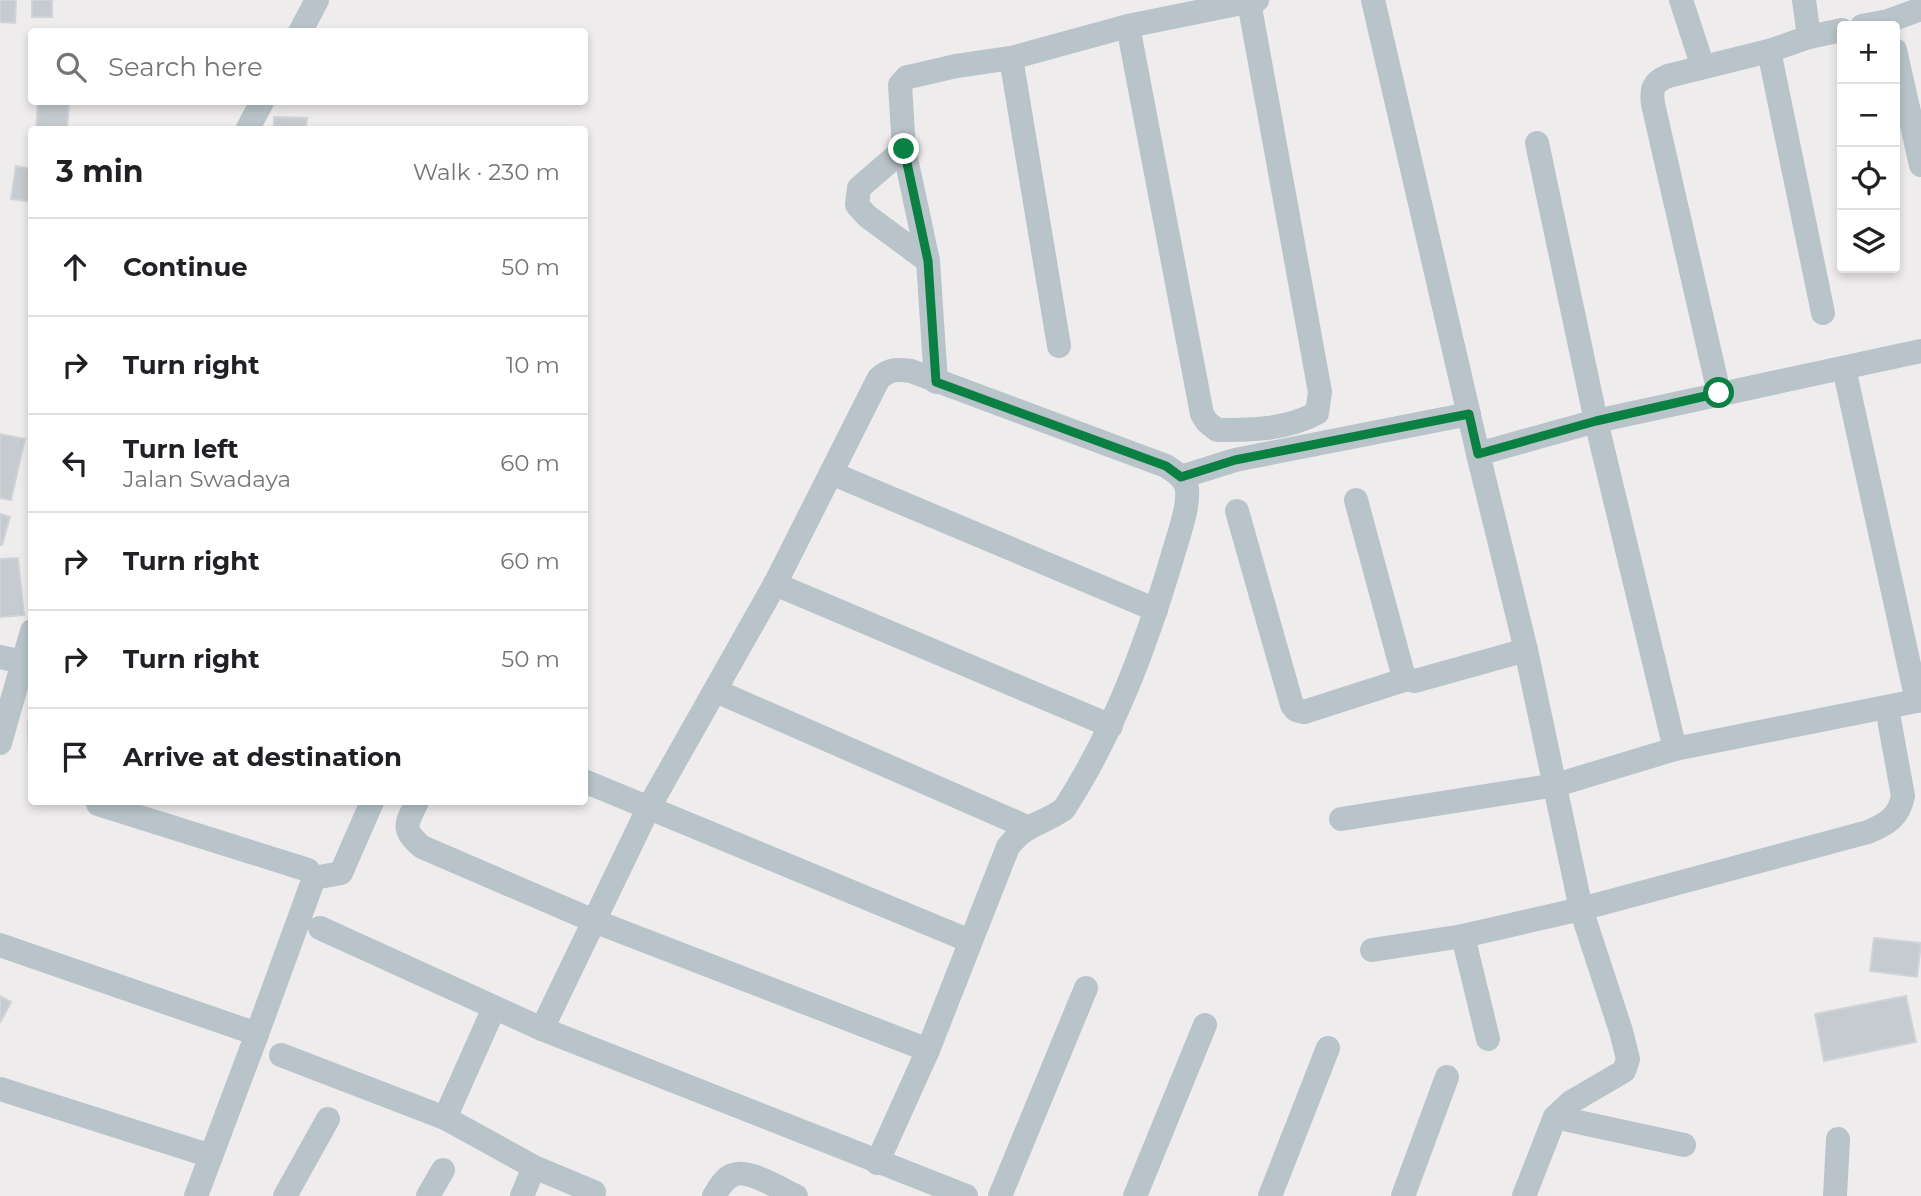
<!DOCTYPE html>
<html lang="en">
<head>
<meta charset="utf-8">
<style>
  :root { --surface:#fff; --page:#f2f2f2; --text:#202124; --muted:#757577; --line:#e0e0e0 }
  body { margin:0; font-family:Montserrat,sans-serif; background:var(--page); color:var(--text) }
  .controls { position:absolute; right:21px; top:21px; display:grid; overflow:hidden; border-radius:7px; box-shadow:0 4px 10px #0003 }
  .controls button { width:63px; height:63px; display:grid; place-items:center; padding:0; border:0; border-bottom:2px solid var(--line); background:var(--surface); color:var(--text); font:35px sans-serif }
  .stop { position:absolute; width:21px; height:21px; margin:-16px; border:5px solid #0b8043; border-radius:50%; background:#fff }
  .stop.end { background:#0b8043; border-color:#fff; box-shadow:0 2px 7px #0008 }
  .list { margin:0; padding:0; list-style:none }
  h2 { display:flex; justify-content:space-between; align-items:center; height:91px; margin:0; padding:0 28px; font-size:30px }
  h2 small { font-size:23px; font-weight:400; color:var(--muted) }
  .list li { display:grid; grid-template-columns:46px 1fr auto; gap:21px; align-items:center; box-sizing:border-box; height:98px; padding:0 28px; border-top:2px solid var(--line) }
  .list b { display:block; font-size:26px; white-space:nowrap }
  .list p { margin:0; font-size:23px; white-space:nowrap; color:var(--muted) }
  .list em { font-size:23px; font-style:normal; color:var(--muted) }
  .icon { flex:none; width:38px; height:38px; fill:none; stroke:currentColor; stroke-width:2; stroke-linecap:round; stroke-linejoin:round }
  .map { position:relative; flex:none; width:1921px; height:1196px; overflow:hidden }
  .search { position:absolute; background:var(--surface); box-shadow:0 4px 10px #0003; left:28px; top:28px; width:560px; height:77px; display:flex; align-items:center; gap:18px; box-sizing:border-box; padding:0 24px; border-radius:7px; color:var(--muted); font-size:26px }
  .panel { position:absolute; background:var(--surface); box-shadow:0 4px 10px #0003; left:28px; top:126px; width:560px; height:679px; border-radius:7px }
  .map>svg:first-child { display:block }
  .building { fill:#c6cbcf; stroke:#d0d4d8; stroke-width:2 }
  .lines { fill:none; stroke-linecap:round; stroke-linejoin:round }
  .minor { stroke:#b8c4c9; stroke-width:24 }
  .route { stroke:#0b8043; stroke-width:9 }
</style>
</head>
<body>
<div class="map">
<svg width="1921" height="1196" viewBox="0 0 1921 1196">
  <rect width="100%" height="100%" fill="#efeced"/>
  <g class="building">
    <path d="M0,0h16l-1,23 -15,-1z"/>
    <rect x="32" y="0" width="20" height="17"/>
    <path d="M38,102h31l-2,28h-31z"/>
    <path d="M274,117l33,1 -1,12h-32z"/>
    <path d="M16,166l16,3v33l-21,-3z"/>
    <path d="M0,434l25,5 -14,61 -11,-2z"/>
    <path d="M0,514l10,3 -8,28h-2z"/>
    <path d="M18,558l6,57 -24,2v-58z"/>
    <path d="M28,722h4v35h-3z"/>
    <path d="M1874,938l47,5 -4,34 -47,-6z"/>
    <path d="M0,996l11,6 -11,21z"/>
    <path d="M1906,996l10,46 -92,19 -9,-47z"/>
  </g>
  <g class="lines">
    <g class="minor">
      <path d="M1373,0l105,454 48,196 55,259 40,122 7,28 -4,12 -53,31 -16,15 -31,79"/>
      <path d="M1681,0l22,67"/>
      <path d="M1804,0l5,37"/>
      <path d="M1128,26l74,388 5,8 10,8c35,0 68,0 100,-17l3,-21 -71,-390"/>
      <path d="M1862,26l26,-5 33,-12"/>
      <path d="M300,32l17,-32"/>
      <path d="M1895,50l26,115"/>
      <path d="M1769,51l54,262"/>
      <path d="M1011,58l48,288"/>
      <path d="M247,130l15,-28"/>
      <path d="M1537,143l59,278 79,328"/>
      <path d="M904,149l-45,39 -2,17 10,11 61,45"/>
      <path d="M1844,368l73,333"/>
      <path d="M936,382l-8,-121 -24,-112 -4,-64 7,-8 6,-1 43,-10 55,-8 117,-32 129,-26"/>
      <path d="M1719,393l-66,-289c-2,-15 0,-22 15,-28l101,-25 40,-14 33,-7"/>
      <path d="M1478,454l118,-33 325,-70"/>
      <path d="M831,473l325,137"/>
      <path d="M1181,477l54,-17 234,-46"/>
      <path d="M1356,500l47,174 4,5 8,2 111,-31"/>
      <path d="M1237,511l55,194 4,5 8,2 103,-33"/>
      <path d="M775,584l336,142"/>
      <path d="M0,657l23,5"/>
      <path d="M716,691l311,136"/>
      <path d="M0,743l32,-112"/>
      <path d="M584,781l386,160"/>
      <path d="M417,802c-11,22 -16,27 5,45l172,74 334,129"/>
      <path d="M98,804l210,66 6,8 -57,156"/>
      <path d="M1341,819l215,-34 119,-36 246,-49"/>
      <path d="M314,878l27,-5 31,-71"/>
      <path d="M320,928l222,101 424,167"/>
      <path d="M1463,936l25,103"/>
      <path d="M0,945l257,89 -61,162"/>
      <path d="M1372,950l91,-14 118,-27 287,-77c19,-8 31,-15 35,-36l-16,-88"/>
      <path d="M494,1008l-49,110 89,49 60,25"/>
      <path d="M542,1029l107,-222 126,-223 104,-206c11,-9 18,-9 32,-7l255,95c9,6 19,12 21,23 2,20 -10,50 -15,69 -26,87 -58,174 -108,251 -24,17 -37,13 -56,38l-80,203 -51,113"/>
      <path d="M281,1055l164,63"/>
      <path d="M0,1089l211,67"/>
      <path d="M1555,1117l129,28"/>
      <path d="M285,1196l43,-77"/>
      <path d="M428,1196l15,-26"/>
      <path d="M522,1196l12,-29"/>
      <path d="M714,1196c5,-8 10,-18 19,-21 14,-7 48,14 63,21"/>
      <path d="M1000,1196l86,-208"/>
      <path d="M1135,1196l70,-171"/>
      <path d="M1270,1196l58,-148"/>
      <path d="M1403,1196l44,-119"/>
      <path d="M1835,1196l3,-57"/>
    </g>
  </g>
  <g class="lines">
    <path class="route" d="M904,149l24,112 8,121 230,84 15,11 54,-17 234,-46 9,40 118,-33 123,-28"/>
  </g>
</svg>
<div class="controls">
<button>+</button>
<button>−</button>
<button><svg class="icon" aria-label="locate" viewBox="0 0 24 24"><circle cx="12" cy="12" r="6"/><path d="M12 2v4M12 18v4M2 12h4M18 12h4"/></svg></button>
<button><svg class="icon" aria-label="layers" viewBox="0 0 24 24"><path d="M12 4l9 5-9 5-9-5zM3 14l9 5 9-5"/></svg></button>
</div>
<div class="stop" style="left:1719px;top:393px"></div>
<div class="stop end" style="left:904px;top:149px"></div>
<div class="search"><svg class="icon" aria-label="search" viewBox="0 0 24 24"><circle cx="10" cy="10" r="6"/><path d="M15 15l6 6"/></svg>Search here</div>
<section class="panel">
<h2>3 min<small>Walk · 230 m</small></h2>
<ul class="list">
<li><svg class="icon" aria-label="ahead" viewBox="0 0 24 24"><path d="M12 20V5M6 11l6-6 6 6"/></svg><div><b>Continue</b></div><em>50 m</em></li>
<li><svg class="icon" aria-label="right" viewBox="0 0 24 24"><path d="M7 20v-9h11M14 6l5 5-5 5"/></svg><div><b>Turn right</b></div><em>10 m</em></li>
<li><svg class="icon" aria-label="left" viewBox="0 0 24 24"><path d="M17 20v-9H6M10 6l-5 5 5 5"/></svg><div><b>Turn left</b><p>Jalan Swadaya</p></div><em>60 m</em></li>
<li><svg class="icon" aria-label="right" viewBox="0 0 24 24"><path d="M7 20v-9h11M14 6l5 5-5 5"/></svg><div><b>Turn right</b></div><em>60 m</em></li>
<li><svg class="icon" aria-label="right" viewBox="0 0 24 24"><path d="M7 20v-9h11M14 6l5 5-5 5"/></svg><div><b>Turn right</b></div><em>50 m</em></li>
<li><svg class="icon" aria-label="arrive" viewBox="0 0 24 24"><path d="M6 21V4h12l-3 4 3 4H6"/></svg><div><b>Arrive at destination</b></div></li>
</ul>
</section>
</div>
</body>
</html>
